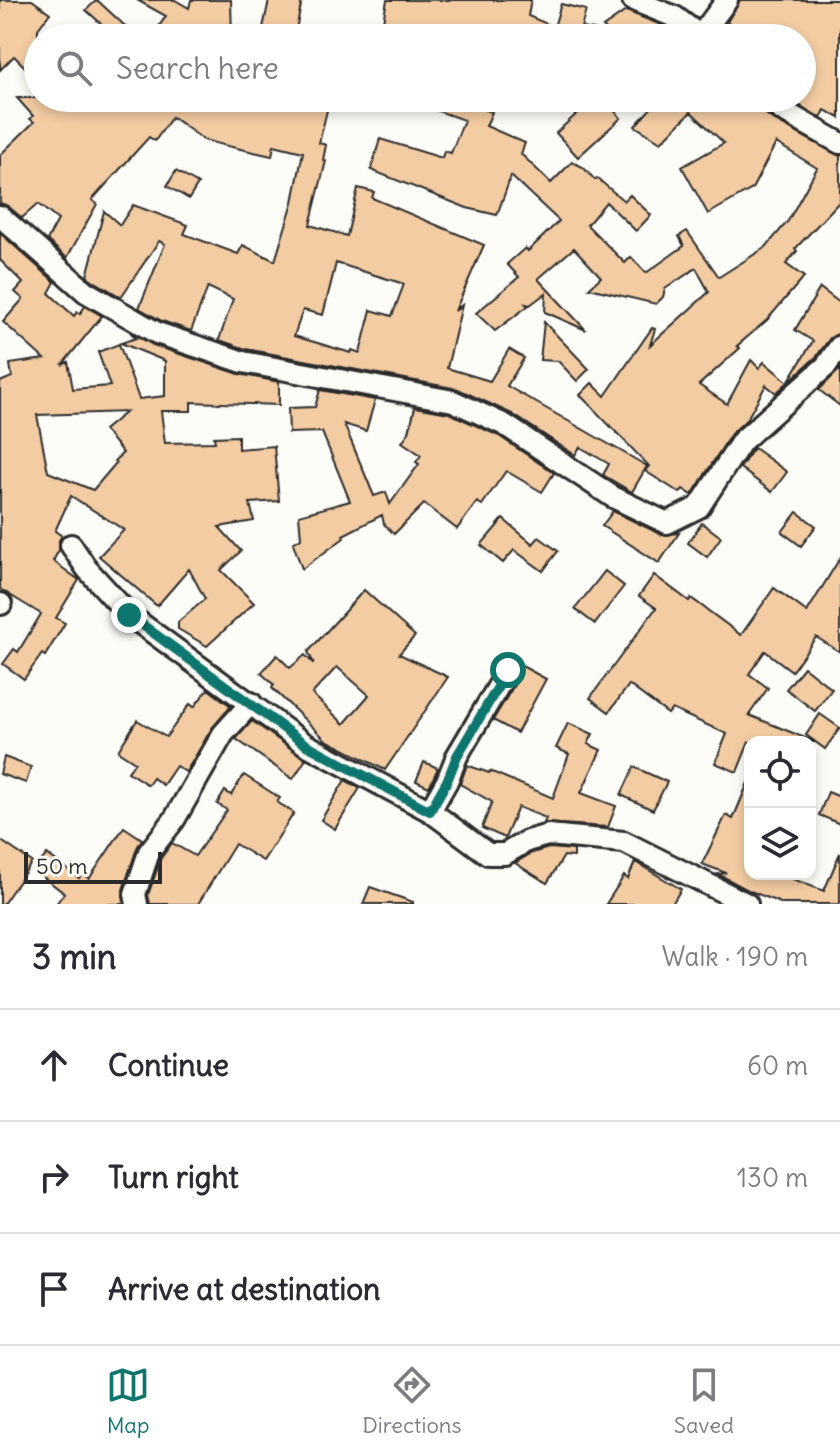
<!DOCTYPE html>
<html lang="en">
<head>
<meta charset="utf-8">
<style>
  :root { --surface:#fff; --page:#f2f2f3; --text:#2b2b33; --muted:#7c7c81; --line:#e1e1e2; --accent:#0f766e }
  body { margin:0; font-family:Delius,sans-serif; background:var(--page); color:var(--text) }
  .controls { position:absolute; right:24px; bottom:24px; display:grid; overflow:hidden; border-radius:16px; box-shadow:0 4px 12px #0003 }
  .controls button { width:72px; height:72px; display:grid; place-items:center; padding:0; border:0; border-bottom:2px solid var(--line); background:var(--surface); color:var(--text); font:40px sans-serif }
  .scale { position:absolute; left:24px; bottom:20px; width:138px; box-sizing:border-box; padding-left:8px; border:4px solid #2b2b2b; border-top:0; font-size:22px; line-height:28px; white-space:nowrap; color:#2b2b2b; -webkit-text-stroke:6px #fdfcf7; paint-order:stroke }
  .stop { position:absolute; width:24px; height:24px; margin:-18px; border:6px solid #0f766e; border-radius:50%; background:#fff }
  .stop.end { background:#0f766e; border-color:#fff; box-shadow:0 2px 8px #0008 }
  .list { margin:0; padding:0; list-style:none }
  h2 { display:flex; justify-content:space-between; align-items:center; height:104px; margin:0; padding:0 32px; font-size:34px }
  h2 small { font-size:26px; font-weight:400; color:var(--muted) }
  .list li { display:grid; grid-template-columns:52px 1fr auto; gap:24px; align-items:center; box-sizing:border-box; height:112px; padding:0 32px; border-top:2px solid var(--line) }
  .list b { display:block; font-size:30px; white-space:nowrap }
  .list em { font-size:26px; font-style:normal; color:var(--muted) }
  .icon { flex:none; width:44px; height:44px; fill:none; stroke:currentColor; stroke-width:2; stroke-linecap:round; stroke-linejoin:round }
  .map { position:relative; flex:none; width:840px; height:904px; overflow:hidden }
  .search { position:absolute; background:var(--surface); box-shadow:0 4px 12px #0003; left:24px; right:24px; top:24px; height:88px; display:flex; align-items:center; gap:20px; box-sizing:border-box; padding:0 28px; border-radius:44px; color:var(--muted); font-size:30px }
  .sheet { height:440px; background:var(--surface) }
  nav { display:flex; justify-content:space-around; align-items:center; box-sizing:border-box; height:112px; border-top:2px solid var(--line); background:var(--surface); font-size:22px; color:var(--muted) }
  nav a { display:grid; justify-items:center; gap:4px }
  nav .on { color:var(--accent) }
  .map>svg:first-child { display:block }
  .building { fill:#f3cca3; stroke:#2b2b2b; stroke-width:2; fill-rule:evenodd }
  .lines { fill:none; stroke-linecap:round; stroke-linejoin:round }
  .street-casing { stroke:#2b2b2b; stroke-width:26 }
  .street { stroke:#fdfcf7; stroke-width:20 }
  .route { stroke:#0f766e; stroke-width:10 }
</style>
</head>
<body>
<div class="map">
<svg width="840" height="904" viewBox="0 0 840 904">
  <rect width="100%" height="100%" fill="#fdfcf7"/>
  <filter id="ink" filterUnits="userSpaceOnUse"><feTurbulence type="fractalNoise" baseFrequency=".0125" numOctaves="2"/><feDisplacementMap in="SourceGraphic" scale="16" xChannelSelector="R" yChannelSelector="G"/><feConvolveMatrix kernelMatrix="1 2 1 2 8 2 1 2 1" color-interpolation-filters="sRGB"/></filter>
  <g filter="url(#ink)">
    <g class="building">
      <path d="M0,0h32l18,13 -12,16v51l-24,-24 -14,14z"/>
      <path d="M97,0l41,38h-21l-31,-28z"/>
      <path d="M137,0h38l14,8 2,-8h40l1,38h-81l15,-22z"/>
      <path d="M269,0h33l-7,35 -32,-7z"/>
      <path d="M387,0h144l-3,16 26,11 7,-23 25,6 -5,18 14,2 -1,8h-107l-15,-6 -2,6h-17l-21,-7 -24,-2 -1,9h-27z"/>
      <path d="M740,0h100v118l-15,-8 -4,8 -34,-20h15v-60h-56l-19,-16z"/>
      <path d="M626,11l43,17 12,10h-67l-11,-11z"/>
      <path d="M17,98h313l-11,45 7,2 -3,15 3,1 -16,64 37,11 11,-48 16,4 -2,6 112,47 -29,66 7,-6 -15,63 43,13 19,-32 15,9 -17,28 140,80 -15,26 -29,-17 6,-11 -29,-17 -5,8 -63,-41 -54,-25 -212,-40 -27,-9 14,-41 -25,-12 -17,44 -29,-10 -23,-13 26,-64 -6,-3 -38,56 -27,-16 -7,-5 17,-65 16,14 13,-20 55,20 -4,9 54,20 5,-9 32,16 18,-59 10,-50 -29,-7 -2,11 -49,-11 -19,-5 -32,-23 -17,24 -6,-4 -57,63 5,4 -30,54 -20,-18 11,-20 -20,-16 -16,14 -14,-12 -8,-3v-48l34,-33 -4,-3 3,-3zM336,263l68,21 -12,32 -21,-6 -11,43 -8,-3 -1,3 -57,-17 9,-26 20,5z"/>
      <path d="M408,98h44l40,14 -6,14 39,17 -4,11 30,29 21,-21 11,5 12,13 2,-2 27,23 6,-6 21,20 -15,16 -30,-29 -19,23 38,38 6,-6 15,16 38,-27 -5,-10 8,-5 32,46 47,-30 22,-26 29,-53 -41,-25 -24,46 -44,25 -26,-47 42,-24 -33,-31 -30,30 -26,-16 25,-28h93l5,10 17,13 65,35v45l-45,48 2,2 -11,13 18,13 -37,43 -30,26 3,2 -41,37 28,19 24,-44 8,8 5,-6 24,20 25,-41 -18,-11 25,-42 20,15v30l-10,5 -14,19 -40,36 -10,-8 -19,34 -16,15 -39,61 -9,-6 -3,4 -35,-22 4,-5 -69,-71 12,-12 13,13 47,-68 3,1 -5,16 59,-53 -13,-24 -31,21 -2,8 -7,7 -67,-16 12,-11 -27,-29 -36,31 48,51 -41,-18 1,-19 -16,12 -4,-1 2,2 -33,25 -19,-18 43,-36 -12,-13 18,-16 3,3 31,-30 -48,-45 -14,39 -30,-7 -96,-38 9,-31 62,19 2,-7 7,2 13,-33 -57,-20z"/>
      <path d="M594,98h9l18,20 -43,39 -22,-24z"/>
      <path d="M176,171l22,13 -9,15 -22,-13z"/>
      <path d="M0,233l55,49 -6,11 25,23 3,-4 3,2 5,-8 17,10 -40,49 6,-3 5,27 37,-3 -12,-34 21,-8 20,55 26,-3v-35l-44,-18 15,-5 -6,-6 23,13 86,29 40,8v23l-88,-3v9h-30l4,32 50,-1 -1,-5 24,-1v13l36,-3 5,55 -29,2 4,18 -35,6 22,24 -20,19 33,33 -47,43 -29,-17v-7l27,-23 -16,-30 -32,37 -58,-50 25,-26 -53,-34 -16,35 7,5 -3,4v10l-6,11 26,19 -23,38 9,5 -20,33 -3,-2 -18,25 -21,-15 11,-15 4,3 23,-38 -41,-25v-207l12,-5 -2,-13 34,-5 -41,-37 20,-23 -8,-7 8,-9 -23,-23zM126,412l-22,18 19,23 -9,8 2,2 -23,27 -45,-18 -11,-57z"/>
      <path d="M544,322l45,47 -12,12 -19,-20 -18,-1z"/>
      <path d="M840,369v37l-21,-16z"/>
      <path d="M320,390l55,10 -9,31 -22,-7 30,72 12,-4 4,12 29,-40 -3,-2 5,-7 -19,-13 7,-10 6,-25 34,6 50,23 55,37 -12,19 -36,-21 -24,34 -5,-3 -20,27 -33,-25 -30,30 -10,-10 -2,-9 -39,20 1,3 -42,31 -9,-26 8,-5 -2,-23 51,-14 -28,-69 -33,1 -1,-25 27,-1z"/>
      <path d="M754,448l33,24 -15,20 -32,-24z"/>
      <path d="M613,511l49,24 17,-2 -20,30 -57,-37z"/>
      <path d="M797,512l19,14 -15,20 -19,-14z"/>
      <path d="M503,519l30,25 6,-7 19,14 -15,20 -29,-21 -11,13 -22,-18z"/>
      <path d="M702,523l19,14 -14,20 -19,-14z"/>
      <path d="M840,558v94l-24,-15 -24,34 -27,-20 -16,23 19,14 -19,27 66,27h-66l-12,30 -22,-9 12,-29 -55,-25 -4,5 -39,-29 -20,27 -19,-14 66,-90 -17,-12 15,-21 35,26 2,-3 50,37 33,-47 33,24z"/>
      <path d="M605,571l19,15 -29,38 -20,-15z"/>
      <path d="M364,590l51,46 -16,18 49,23 -63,93 -59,-30 -54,-52 2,-3 -13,-12 16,-18 13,13 15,-13 9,9 -6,-12zM337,667l32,28 -25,29 -32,-30z"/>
      <path d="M520,665l26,14 -29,54 -24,-13 26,-43z"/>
      <path d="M804,667l28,22 -17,22 -29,-22z"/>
      <path d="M208,689l23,17 -19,22 -26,44 -10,-6 -13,19 -10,-7 -5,7 -20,-13 7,-10 -17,-11 19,-31 29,17 24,-33 4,3z"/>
      <path d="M820,714l20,14 -15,21 -19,-14z"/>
      <path d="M252,721l54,38 -13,20 -57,-40z"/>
      <path d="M568,723l25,11 -5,10 13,6 -20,43 35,13 -8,21 -64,-4 2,-5 -28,-11 -13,31 -23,-10 10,-26 -32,-18 7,-19 22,8 1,-2 63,27 16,-44 -13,-6z"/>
      <path d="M4,757l27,10 -5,16 -26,-9z"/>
      <path d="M424,762l14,6 -9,19 -13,-6z"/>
      <path d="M634,767l33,15 -14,28 -32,-15z"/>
      <path d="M244,775l36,23 -3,4 17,11 -31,48 -28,-17 -37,60h-48l-2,-9 13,-37 11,-15 23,13 32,-46 -10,-6 8,-13 6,4z"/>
      <path d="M750,778v96h42l-2,4 34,13 16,-38v51h-57l-35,-14 -30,-16 8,-1 -24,-9 24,-49 7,4z"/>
      <path d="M345,780l15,8 -25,41 -14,-9z"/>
      <path d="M828,792l12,5v27l-21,-9z"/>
      <path d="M124,827l18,12 -5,9 -14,42 1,14h-68l8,-11 -30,-23 13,-16 32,24 4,-5 6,6z"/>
      <path d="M0,840l32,22 -29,42h-3z"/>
      <path d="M549,848l25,2v7l-10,-1 -17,27 -32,-20 17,-10z"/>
      <path d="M635,862l46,27 -9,15h-66l18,-28 4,3z"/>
      <path d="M370,887l43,15v2h-50z"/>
    </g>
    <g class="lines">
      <g class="street-casing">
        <g id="street">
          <path d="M633,0l42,17 28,21"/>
          <path d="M701,35l26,-35"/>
          <path d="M766,98l17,13 57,32"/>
          <path d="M0,216l86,76 71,41 86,29 210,39 52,24 108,72 54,26 32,-16 43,-66 84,-75 14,-20"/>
          <path d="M71,545l16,24 42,46 176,129 125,67 58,43h17l22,-13 21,-6 76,7 123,62"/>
          <path d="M0,604h1"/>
          <path d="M430,811l17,-30 10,-25 51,-86"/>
          <path d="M137,904l-2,-10 14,-42 25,-32 49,-86 28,-31"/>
        </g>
      </g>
      <use href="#street" class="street"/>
    </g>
  </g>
  <g class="lines" filter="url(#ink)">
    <path class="route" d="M129,615l176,129 125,67 17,-30 10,-25 51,-86"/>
  </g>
</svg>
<div class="controls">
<button><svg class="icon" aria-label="locate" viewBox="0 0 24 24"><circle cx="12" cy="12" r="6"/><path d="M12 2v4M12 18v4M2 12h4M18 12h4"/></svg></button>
<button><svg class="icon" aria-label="layers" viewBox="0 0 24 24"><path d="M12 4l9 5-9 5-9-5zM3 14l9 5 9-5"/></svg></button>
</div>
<div class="scale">50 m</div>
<div class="stop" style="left:508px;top:670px"></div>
<div class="stop end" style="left:129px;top:615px"></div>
<div class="search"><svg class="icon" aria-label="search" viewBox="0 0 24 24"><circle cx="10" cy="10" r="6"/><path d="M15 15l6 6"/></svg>Search here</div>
</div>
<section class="sheet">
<h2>3 min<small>Walk · 190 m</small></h2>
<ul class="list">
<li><svg class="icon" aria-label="ahead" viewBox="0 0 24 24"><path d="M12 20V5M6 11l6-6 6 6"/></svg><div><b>Continue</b></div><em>60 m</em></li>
<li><svg class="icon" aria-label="right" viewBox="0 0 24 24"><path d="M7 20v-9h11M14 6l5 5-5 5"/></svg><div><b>Turn right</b></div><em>130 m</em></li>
<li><svg class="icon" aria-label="arrive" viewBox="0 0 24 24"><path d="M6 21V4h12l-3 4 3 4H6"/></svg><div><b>Arrive at destination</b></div></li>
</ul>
</section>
<nav>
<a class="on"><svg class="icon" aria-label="map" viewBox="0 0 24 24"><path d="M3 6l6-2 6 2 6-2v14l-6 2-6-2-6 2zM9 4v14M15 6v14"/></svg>Map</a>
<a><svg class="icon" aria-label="directions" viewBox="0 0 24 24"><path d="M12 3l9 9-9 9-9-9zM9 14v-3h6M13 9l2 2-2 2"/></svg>Directions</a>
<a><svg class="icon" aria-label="saved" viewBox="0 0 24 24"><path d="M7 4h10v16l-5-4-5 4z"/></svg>Saved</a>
</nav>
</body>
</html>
